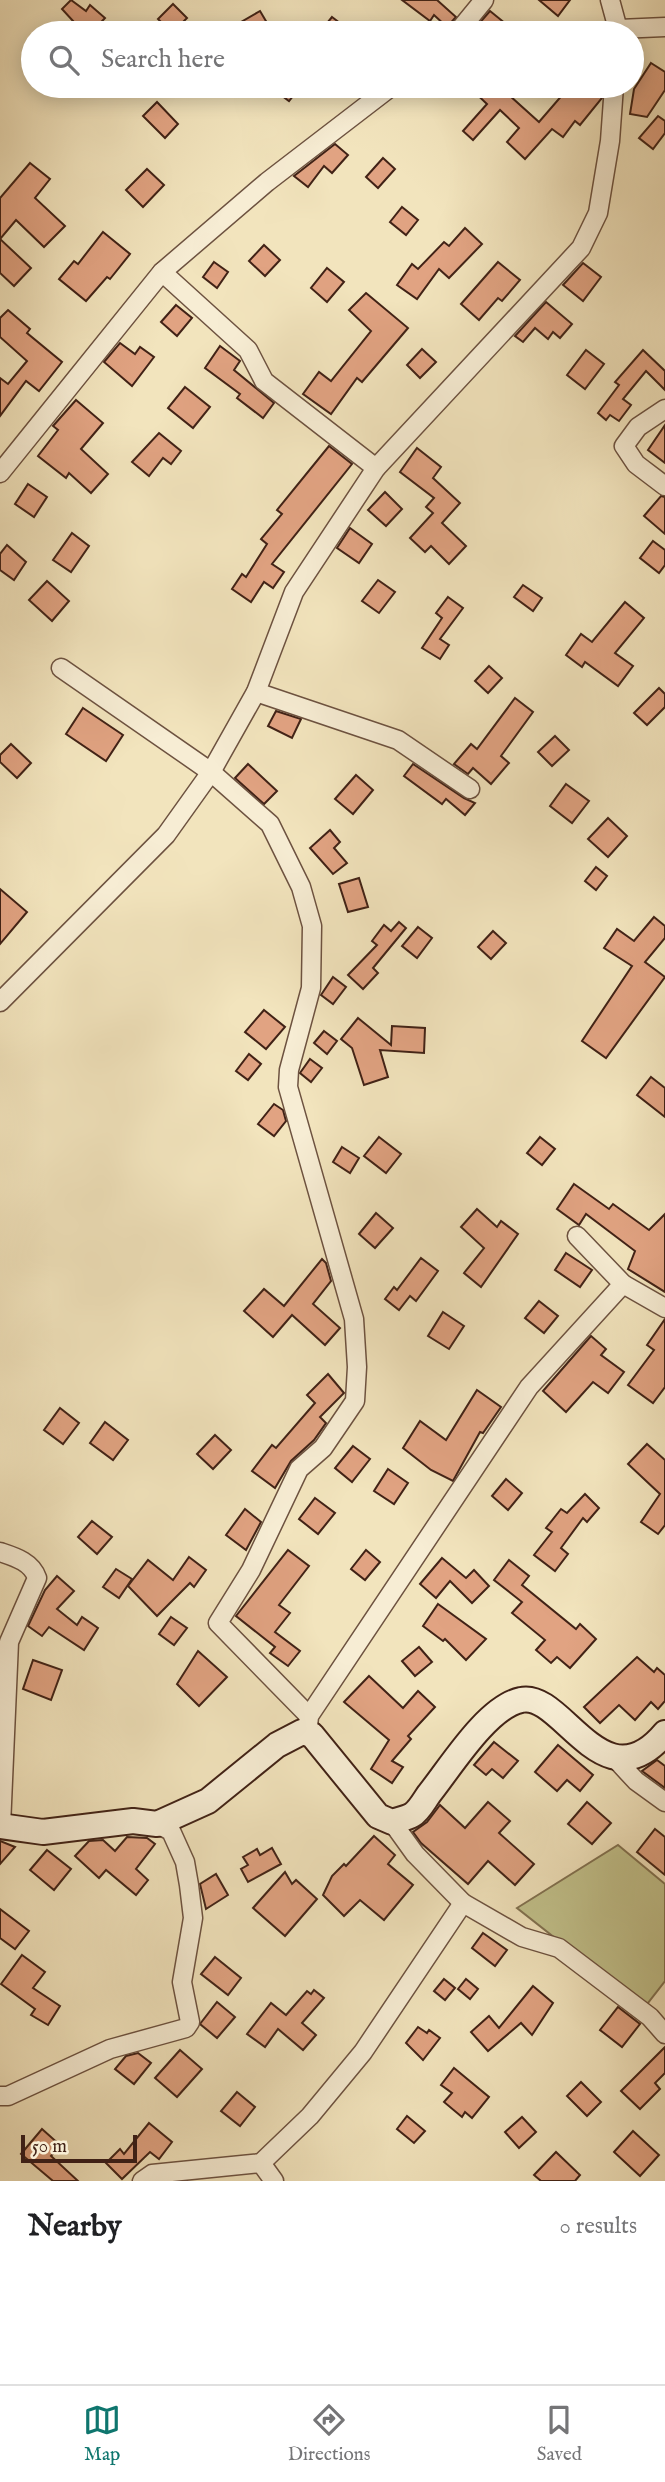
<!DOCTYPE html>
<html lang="en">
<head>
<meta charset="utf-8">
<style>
  :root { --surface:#fff; --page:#f2f2f2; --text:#202124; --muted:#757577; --line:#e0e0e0; --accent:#0f766e }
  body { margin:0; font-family:"IM FELL English",serif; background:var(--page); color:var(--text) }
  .scale { position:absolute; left:21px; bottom:18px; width:116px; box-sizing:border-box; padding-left:7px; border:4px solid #412216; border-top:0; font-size:19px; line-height:24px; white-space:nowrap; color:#412216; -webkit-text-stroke:5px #f7edd4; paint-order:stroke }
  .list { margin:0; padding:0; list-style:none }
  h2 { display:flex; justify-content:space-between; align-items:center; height:91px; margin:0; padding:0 28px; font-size:30px }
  h2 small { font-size:23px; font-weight:400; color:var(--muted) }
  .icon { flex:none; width:38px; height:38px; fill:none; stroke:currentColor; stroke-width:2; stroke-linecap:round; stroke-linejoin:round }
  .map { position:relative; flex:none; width:665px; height:2181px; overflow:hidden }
  .search { position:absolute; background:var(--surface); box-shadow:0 4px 18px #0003; left:21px; right:21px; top:21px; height:77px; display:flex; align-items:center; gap:18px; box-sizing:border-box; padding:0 24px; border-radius:38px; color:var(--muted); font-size:26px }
  .sheet { height:203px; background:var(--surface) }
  nav { display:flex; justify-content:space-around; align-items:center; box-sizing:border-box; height:98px; border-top:2px solid var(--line); background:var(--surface); font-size:19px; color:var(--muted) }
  nav a { display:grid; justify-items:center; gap:4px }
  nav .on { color:var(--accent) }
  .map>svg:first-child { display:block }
  .green { fill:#c2c28c; stroke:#827251; stroke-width:2 }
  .building { fill:#e1a382; stroke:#412216; stroke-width:2 }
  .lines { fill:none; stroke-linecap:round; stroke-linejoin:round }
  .minor-casing { stroke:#6d5240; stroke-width:21 }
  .secondary-casing { stroke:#412216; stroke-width:28 }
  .minor { stroke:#f7edd4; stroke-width:18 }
  .secondary { stroke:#f7edd4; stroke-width:24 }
</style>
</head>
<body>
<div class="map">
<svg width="665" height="2181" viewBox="0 0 665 2181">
  <rect width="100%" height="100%" fill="#f2e4bd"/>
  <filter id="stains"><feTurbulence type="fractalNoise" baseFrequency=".00286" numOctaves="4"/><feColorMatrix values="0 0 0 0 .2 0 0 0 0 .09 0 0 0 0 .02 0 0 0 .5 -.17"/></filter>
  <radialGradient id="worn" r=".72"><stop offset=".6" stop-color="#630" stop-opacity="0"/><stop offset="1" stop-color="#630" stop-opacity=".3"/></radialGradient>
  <path class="green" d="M618,1845l47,39v97l-21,27 -127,-100z"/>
  <g class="building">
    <path d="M71,0l15,11 4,-6 15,13 -14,15h-7l-22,-24z"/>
    <path d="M402,0h35l19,17 -9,10 -13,-12 -4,6z"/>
    <path d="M539,0h31l-12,16z"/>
    <path d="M173,4l14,14 -15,15 -14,-14z"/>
    <path d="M260,11l13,22h-51z"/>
    <path d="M490,11l27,22h-33l-8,-6z"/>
    <path d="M332,17l21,16h-34z"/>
    <path d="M651,63l14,9v18l-18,27 -17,-3 4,-25z"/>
    <path d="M269,86h32l-12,15z"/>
    <path d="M468,86h31l40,36 31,-36h22l10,8v4l-22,27 -5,-4 -12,16 -11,-8 -27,30 -18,-17 12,-14 -19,-18 -27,30 -10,-9 24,-27z"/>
    <path d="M157,102l21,22 -13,14 -22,-22z"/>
    <path d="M658,116l7,5v12l-12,16 -14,-11z"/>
    <path d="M335,144l13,11 -16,18 -8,-7 -16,21 -14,-11z"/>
    <path d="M383,158l12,11 -17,19 -12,-11z"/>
    <path d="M30,163l20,16 -15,19 30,28 -21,21 -28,-27 -16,19 31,29 -17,18 -14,-13v-75z"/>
    <path d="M147,169l17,16 -21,22 -17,-17z"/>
    <path d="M402,207l16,13 -12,15 -16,-13z"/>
    <path d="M465,228l17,16 -33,34 -10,-9 -22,30 -20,-14 15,-21 6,5 26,-27 5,4z"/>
    <path d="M103,232l27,22 -20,25 -3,-2 -21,24 -27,-22 15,-18 4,3z"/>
    <path d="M264,245l16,15 -15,16 -16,-15z"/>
    <path d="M214,262l14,10 -11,16 -14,-11z"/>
    <path d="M498,262l22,18 -18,21 -4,-3 -19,22 -18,-16z"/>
    <path d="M583,263l18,14 -18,24 -20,-16z"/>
    <path d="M327,268l17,14 -17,20 -16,-14z"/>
    <path d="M366,293l42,35 -46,54 -5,-4 -26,36 -28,-20 16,-22 12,9 40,-50 -22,-21z"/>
    <path d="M546,302l26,22 -12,14 -7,-6 -5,7 -13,-11 -12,14 -8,-6z"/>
    <path d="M176,305l16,13 -15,18 -16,-14z"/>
    <path d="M8,310l22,19 -3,4 35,29 -23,29 -13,-10 -26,35v-38l8,6 19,-23 -27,-24v-19z"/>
    <path d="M120,343l15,11 5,-7 14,10 -22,29 -28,-24z"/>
    <path d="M220,346l20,15 -6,9 40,33 -11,15 -26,-20 3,-4 -35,-26z"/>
    <path d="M422,349l14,13 -16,16 -13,-13z"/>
    <path d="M586,350l18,14 -19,25 -18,-14z"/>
    <path d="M643,350l22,21v19l-19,-19 -23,28 8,6 -12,16 -9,-6 -4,5 -8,-7 21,-28 -4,-3z"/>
    <path d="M185,387l25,20 -17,21 -25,-20z"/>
    <path d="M76,400l27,23 -22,26 27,25 -17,19 -22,-20 -3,5 -28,-22 20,-26 -5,-4z"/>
    <path d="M665,425v38l-17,-13z"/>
    <path d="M159,433l22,18 -10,13 -8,-6 -14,18 -17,-14z"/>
    <path d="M329,446l23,18 -80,100 12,8 -11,16 -9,-6 -13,20 -19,-13 10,-15 4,3 21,-33 -6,-5 21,-25 -5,-4z"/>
    <path d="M417,448l24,19 -8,11 27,25 -18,20 24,23 -17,18 -18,-18 -6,6 -15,-14 23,-25 -7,-6 8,-9 -34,-26z"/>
    <path d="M28,484l19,13 -13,20 -19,-13z"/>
    <path d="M385,492l17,17 -16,17 -18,-16z"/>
    <path d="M661,496l4,1v37l-21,-18z"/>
    <path d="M350,528l22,16 -13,19 -22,-15z"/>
    <path d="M72,533l17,13 -18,26 -18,-12z"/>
    <path d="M653,541l12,9v15l-6,8 -19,-15z"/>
    <path d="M7,545l19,17 -12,18 -14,-10v-16z"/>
    <path d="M378,580l17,12 -16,21 -17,-12z"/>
    <path d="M47,581l22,20 -17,20 -23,-21z"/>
    <path d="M523,585l19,13 -9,13 -19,-14z"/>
    <path d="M448,597l15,11 -23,31 9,6 -9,14 -18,-11 20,-30 -6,-5z"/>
    <path d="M625,602l19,16 -29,35 18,13 -15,20 -33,-24 -3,5 -16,-12 15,-21 11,8z"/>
    <path d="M489,666l13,12 -14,15 -13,-12z"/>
    <path d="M659,688l6,6v13l-18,18 -13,-12z"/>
    <path d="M515,698l18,14 -32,44 8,7 -18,21 -18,-16 -5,6 -14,-10 17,-20 6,5z"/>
    <path d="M83,708l40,27 -17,26 -40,-27z"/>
    <path d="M276,711l25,8 -9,19 -24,-12z"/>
    <path d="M555,736l14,14 -17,16 -14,-14z"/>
    <path d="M11,744l20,19 -14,15 -17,-16v-7z"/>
    <path d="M248,764l29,27 -13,13 -29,-26z"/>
    <path d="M413,764l51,34 11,5 -10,12 -19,-16 -4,5 -38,-28z"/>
    <path d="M356,775l17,15 -20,24 -18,-15z"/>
    <path d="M566,784l23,17 -17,22 -22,-17z"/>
    <path d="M608,818l19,18 -19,21 -20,-18z"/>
    <path d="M330,830l10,12 -6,6 13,15 -14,11 -23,-26z"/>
    <path d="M596,867l11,9 -11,14 -11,-9z"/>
    <path d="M359,878l9,29 -20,5 -9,-28z"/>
    <path d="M0,889l27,23 -27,32z"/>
    <path d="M654,917l11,9v12l-20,24 20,15 -59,81 -24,-17 50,-75 -28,-18 13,-19 17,12z"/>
    <path d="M399,922l7,6 -33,40 5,5 -15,16 -15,-14 29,-30 -5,-4 12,-16 7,6z"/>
    <path d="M418,927l14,11 -15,20 -15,-12z"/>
    <path d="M493,931l13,12 -15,16 -13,-12z"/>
    <path d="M333,977l13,10 -13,17 -12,-9z"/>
    <path d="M264,1010l21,17 -19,22 -21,-17z"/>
    <path d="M358,1018l33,27 1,-19 33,2 -1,25 -44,-3 8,27 -24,8 -12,-37 -11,-9z"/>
    <path d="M324,1031l13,10 -10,13 -13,-11z"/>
    <path d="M249,1054l12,10 -13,16 -12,-9z"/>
    <path d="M310,1059l12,9 -11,14 -11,-9z"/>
    <path d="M651,1077l14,11v29l-28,-22z"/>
    <path d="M274,1104l9,6 3,11 -12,15 -16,-12z"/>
    <path d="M379,1137l22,17 -15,19 -22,-17z"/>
    <path d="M540,1137l15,12 -13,16 -15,-12z"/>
    <path d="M342,1147l17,11 -9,15 -17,-11z"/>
    <path d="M574,1184l35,25 4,-5 36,26 16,-16v78l-37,-23 7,-18 -49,-37 -7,11 -22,-16z"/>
    <path d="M477,1209l20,18 4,-6 17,13 -37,53 -17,-14 20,-25 -23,-21z"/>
    <path d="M376,1213l17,15 -18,20 -16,-14z"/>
    <path d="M566,1253l26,17 -12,17 -25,-17z"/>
    <path d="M421,1258l17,13 -22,30 -6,-5 -11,14 -14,-11 9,-12 3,3z"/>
    <path d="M322,1259l4,4 5,18 -18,23 27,24 -15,17 -33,-30 -19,22 -29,-26 20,-22 20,17z"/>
    <path d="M539,1301l19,15 -14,17 -19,-15z"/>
    <path d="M443,1312l21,14 -15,23 -21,-13z"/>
    <path d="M665,1319v68l-12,16 -25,-18 26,-35 -7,-5z"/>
    <path d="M591,1336l15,13 -5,6 23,17 -16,21 -15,-11 -27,30 -23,-21z"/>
    <path d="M328,1374l16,19 -24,24 6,6 -12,17 -23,21 -16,27 -23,-17 20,-26 4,3 39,-45 -8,-8z"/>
    <path d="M477,1390l24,17 -18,26 -3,-1 -27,49 -22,-11 -28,-22 17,-27 26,19z"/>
    <path d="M60,1408l19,15 -16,21 -19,-14z"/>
    <path d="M105,1422l23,18 -15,20 -23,-17z"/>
    <path d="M215,1435l16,15 -18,19 -16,-15z"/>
    <path d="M647,1444l18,16v65l-7,9 -17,-12 19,-28 -32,-30z"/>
    <path d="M353,1446l17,13 -18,23 -17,-14z"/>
    <path d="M388,1469l20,14 -14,21 -20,-13z"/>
    <path d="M506,1479l16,14 -14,17 -16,-14z"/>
    <path d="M585,1494l14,14 -12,14 -4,-4 -22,30 7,6 -13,17 -21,-16 18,-23 -6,-4 15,-19 6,4z"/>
    <path d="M315,1498l20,15 -17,21 -19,-15z"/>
    <path d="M245,1509l16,13 -15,28 -20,-15z"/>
    <path d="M92,1521l20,16 -15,17 -19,-17z"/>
    <path d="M288,1550l21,16 -30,39 11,8 -15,19 25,19 -12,15 -18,-13 5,-6 -39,-31z"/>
    <path d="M366,1550l14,12 -15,18 -14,-11z"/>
    <path d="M189,1557l17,13 -12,17 -4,-4 -33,33 -29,-30 20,-26 25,20z"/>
    <path d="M442,1558l24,20 8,-8 15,16 -17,17 -22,-22 -14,17 -16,-14z"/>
    <path d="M509,1560l20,16 -7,9 54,44 4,-5 16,15 -26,29 -13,-11 -6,6 -15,-13 9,-10 -33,-27 10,-11 -28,-22z"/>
    <path d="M116,1569l16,10 -13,19 -16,-11z"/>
    <path d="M57,1576l17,15 -17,18 20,16 5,-8 16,11 -14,22 -35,-23 -7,9 -14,-10 17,-36z"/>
    <path d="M438,1604l48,35 -20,21 -21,-21 -2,2 -20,-15z"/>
    <path d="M171,1617l16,11 -13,17 -15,-11z"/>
    <path d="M419,1647l13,15 -17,14 -13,-15z"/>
    <path d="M198,1651l29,26 -28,29 -22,-22z"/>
    <path d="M637,1657l17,15 3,-4 8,7v26l-7,8 -7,-7 -16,18 -16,-15 -19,18 -16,-16z"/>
    <path d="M33,1660l29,10 -11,30 -28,-11z"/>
    <path d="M369,1676l34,32 15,-17 17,16 -27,29 3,3 -19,22 11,6 -11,16 -21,-14 18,-29 -45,-38z"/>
    <path d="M494,1742l24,19 -15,17 -11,-9 -6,6 -12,-10z"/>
    <path d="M558,1745l35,30 -13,16 -13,-11 -10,11 -22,-19z"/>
    <path d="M657,1760l8,6v22l-23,-17z"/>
    <path d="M488,1802l22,19 -11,12 35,31 -19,21 -27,-24 -20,23 -47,-41 -8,-11 14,-10 13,-17 25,23z"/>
    <path d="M587,1802l24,21 -19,21 -24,-20z"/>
    <path d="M655,1829l10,8v38l-28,-23z"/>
    <path d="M374,1836l21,19 -7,9 25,21 -29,35 -24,-20 -16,16 -21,-21 9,-19 12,-12 2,2z"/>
    <path d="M127,1837l20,1 8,6 -19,25 12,11 -12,15 -30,-25 -7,8 -24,-22 14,-15 14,-1 12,11z"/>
    <path d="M0,1841l15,6 -15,17z"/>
    <path d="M272,1848l9,16 -33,18 -7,-13 7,-4 -5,-8 14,-8 3,6z"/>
    <path d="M47,1850l24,19 -17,21 -24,-20z"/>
    <path d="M285,1872l7,12 4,-4 21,19 -32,37 -32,-28z"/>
    <path d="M216,1874l12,21 -22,14 -6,-25z"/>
    <path d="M0,1909l29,22 -14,18 -15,-11z"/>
    <path d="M483,1933l24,17 -12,16 -23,-18z"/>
    <path d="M22,1955l23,17 -12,16 27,18 -12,19 -17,-10 4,-6 -34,-25z"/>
    <path d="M215,1957l26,21 -13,17 -27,-21z"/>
    <path d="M444,1979l11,9 -10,12 -11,-9z"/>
    <path d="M466,1979l12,10 -8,10 -12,-10z"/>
    <path d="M533,1986l20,17 -21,32 -11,-12 -33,28 -17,-19 18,-16 10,12z"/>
    <path d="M314,1990l10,8 -22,25 14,12 -13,15 -25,-21 -13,18 -18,-13 24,-31 15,12 21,-24 4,3z"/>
    <path d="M217,2002l18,15 -18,21 -17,-14z"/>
    <path d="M618,2007l22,17 -18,23 -22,-17z"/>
    <path d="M418,2027l9,6 2,-3 11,8 -17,22 -17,-17z"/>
    <path d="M665,2047v26l-10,10 5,6 -20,20 -19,-18z"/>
    <path d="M180,2050l22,19 -25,28 -22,-19z"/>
    <path d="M138,2053l13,10 -17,21 -19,-15 11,-13z"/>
    <path d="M454,2068l35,29 -17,21 -7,-6 -3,5 -18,-15 8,-9 -11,-8z"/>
    <path d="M581,2082l20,20 -14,14 -20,-20z"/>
    <path d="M237,2092l18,15 -15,19 -19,-15z"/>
    <path d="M407,2116l18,15 -11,12 -17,-14z"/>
    <path d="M522,2117l14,15 -17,16 -14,-16z"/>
    <path d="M149,2123l23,19 -13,17 -9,-7 -28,27 -16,-16 14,-14 4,5z"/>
    <path d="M42,2129l18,16 -9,11 27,25h-25l-32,-27z"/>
    <path d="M633,2131l26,24 -19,21 -26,-24z"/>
    <path d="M556,2152l24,23 -5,6h-34l-7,-6z"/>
  </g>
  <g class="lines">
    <g class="minor-casing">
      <g id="minor">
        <path d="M610,0l9,33"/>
        <path d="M619,29l46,-2"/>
        <path d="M457,33l27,-33"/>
        <path d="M162,272l86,78 16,31 112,87"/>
        <path d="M665,409l-27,18 -14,19 12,18 29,22"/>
        <path d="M0,473l162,-201 105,-90 125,-96"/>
        <path d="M61,668l150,104 59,52 31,63 11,39 -1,62 -22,82 -1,17 66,232 3,48 -2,34 -32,47 -24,21 -48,101 -33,53 91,93"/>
        <path d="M256,692l142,48 72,49"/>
        <path d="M0,1002l166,-167 45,-63 45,-80 38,-100 82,-124 205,-220 17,-35 12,-72 4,-55"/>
        <path d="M577,1236l46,48 42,24"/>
        <path d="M0,1552c15,5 32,10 37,26l-28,64 -8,184"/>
        <path d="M308,1727l1,-11 220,-329 94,-103"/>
        <path d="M612,1755l24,26 29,21"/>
        <path d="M392,1822l23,32 48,49 59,34 37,11 91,69 15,17"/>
        <path d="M0,2096h8l102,-47 76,-21 4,-6 -8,-40 11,-64 -4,-33 -4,-23 -14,-31 -14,-7"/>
        <path d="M261,2163l13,18"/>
        <path d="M142,2181l10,-7 109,-11 49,-47 53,-64 100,-149"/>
      </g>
    </g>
    <g class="secondary-casing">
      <path id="secondary" d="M0,1826l43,6 90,-11 24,3 51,-23 69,-56 25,-13 10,3 66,81 14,6c6,-2 15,-4 20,-7 7,-4 12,-14 17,-21 21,-26 58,-87 92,-94 41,-10 82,107 144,33"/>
    </g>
    <use href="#minor" class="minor"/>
    <use href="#secondary" class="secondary"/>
  </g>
  <rect width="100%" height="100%" filter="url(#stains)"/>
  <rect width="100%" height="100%" fill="url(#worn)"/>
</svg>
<div class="scale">50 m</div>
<div class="search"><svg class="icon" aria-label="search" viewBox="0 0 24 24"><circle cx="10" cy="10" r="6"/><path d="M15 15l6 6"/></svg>Search here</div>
</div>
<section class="sheet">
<h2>Nearby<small>0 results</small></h2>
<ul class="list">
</ul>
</section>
<nav>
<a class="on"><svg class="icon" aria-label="map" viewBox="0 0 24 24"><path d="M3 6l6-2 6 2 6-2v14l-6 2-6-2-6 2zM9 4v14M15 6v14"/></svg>Map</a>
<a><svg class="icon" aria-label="directions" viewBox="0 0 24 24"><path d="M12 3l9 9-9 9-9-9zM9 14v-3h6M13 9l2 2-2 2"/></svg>Directions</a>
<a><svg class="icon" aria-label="saved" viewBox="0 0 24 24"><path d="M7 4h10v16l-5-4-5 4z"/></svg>Saved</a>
</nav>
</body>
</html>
